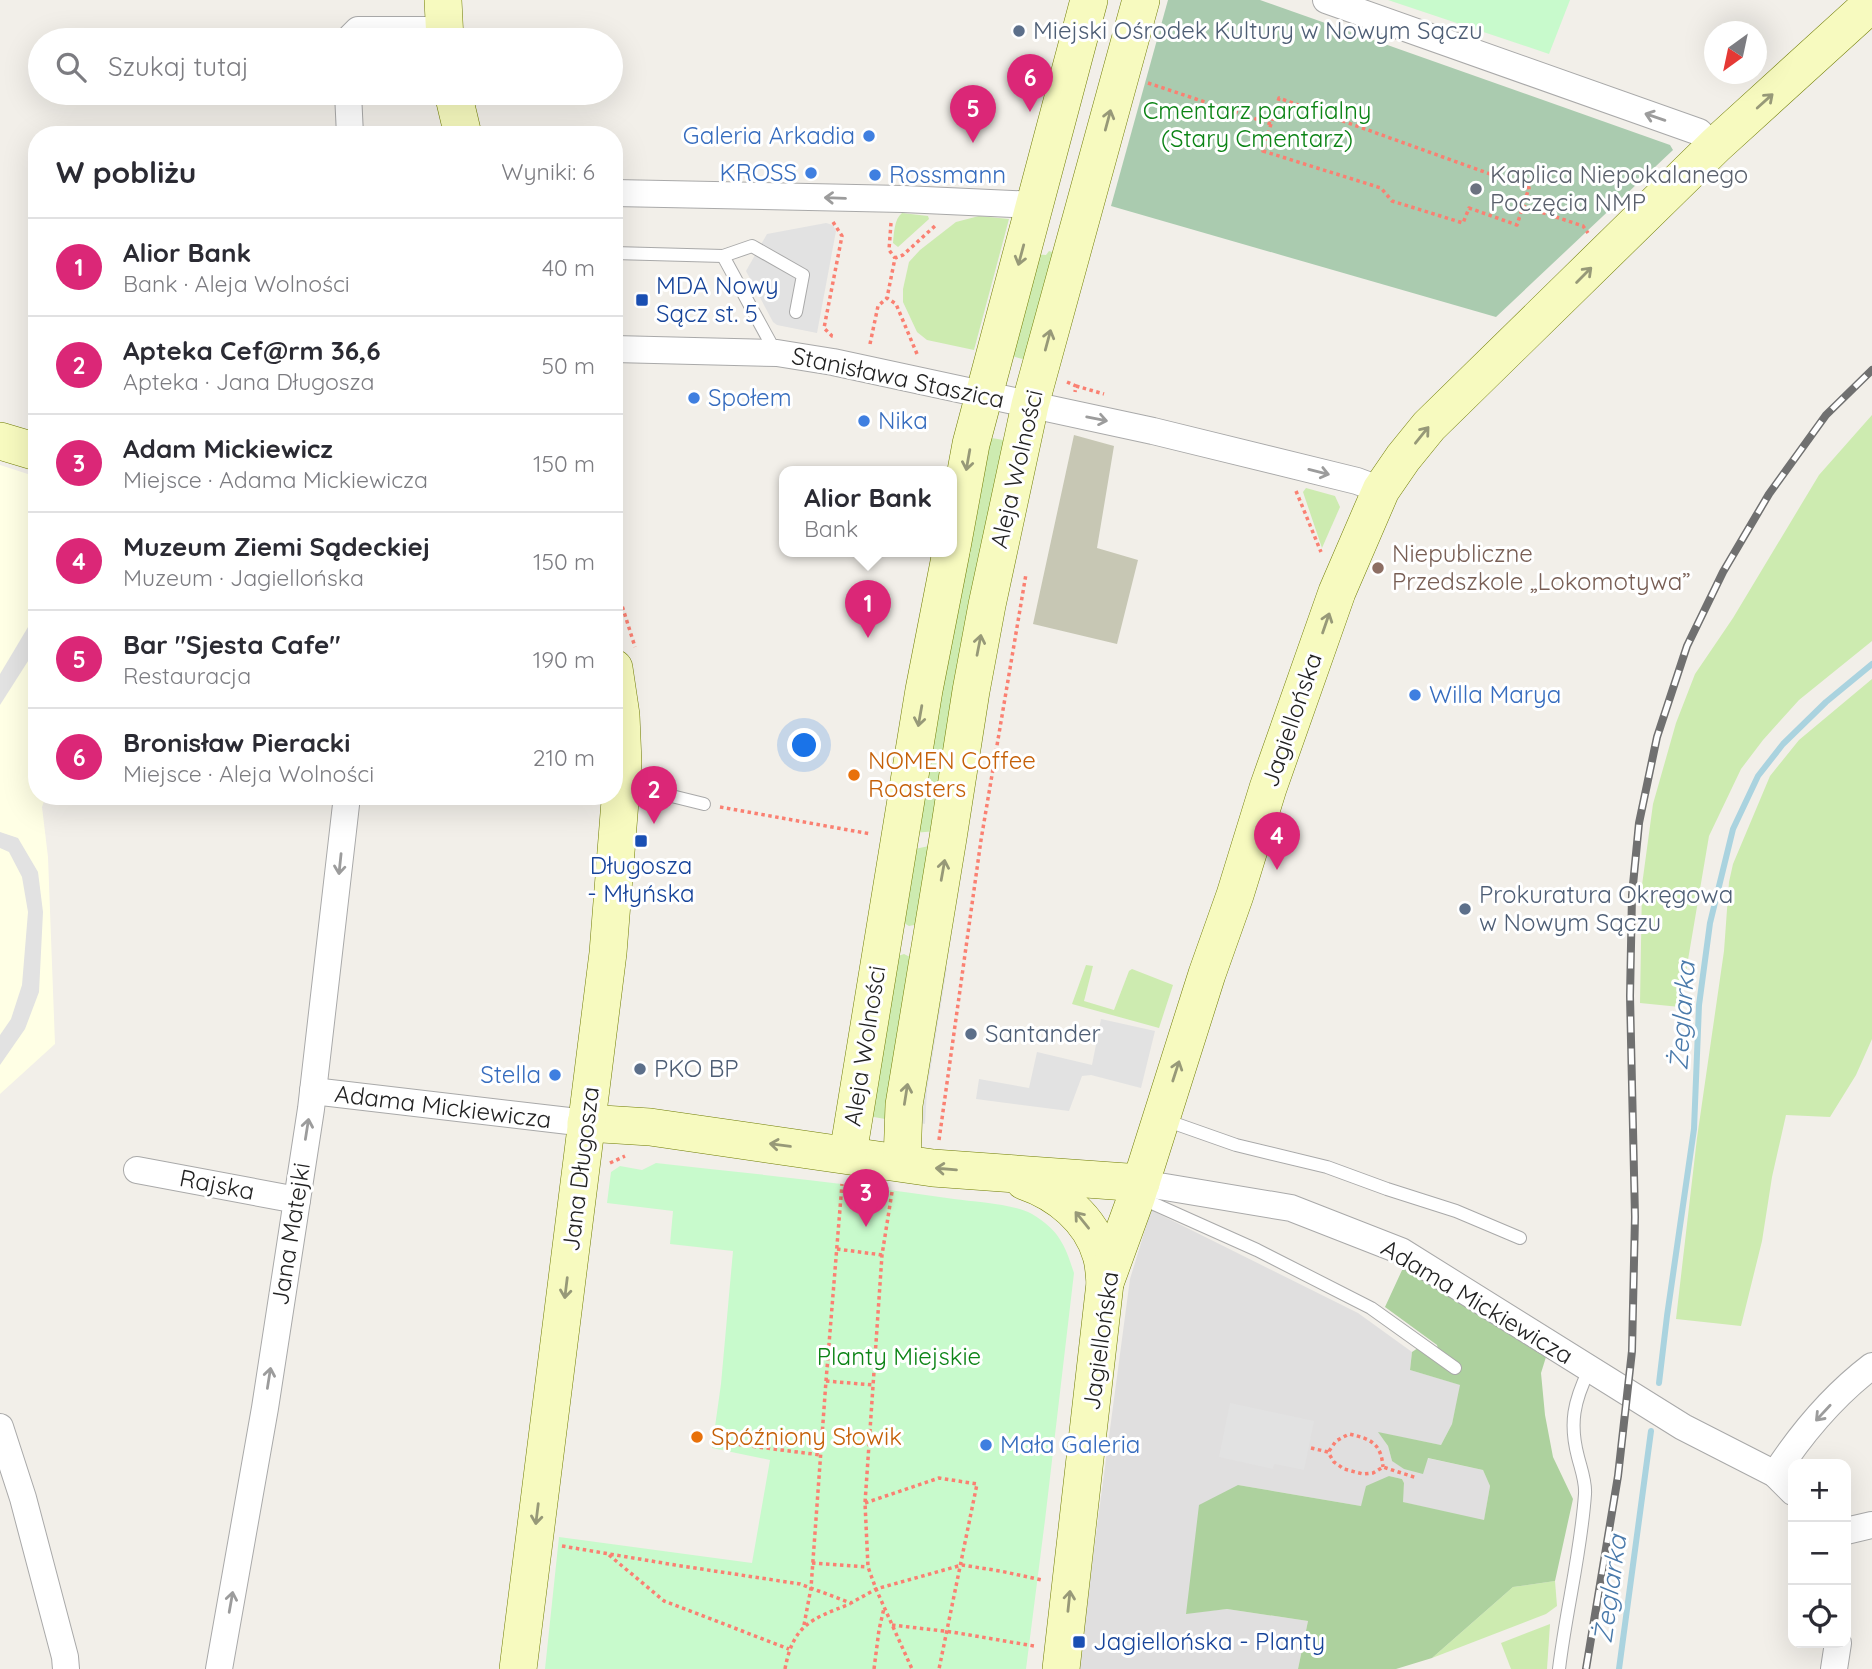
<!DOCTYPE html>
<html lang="pl">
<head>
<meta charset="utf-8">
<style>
  :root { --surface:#fff; --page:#f7f7f7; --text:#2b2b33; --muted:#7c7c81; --line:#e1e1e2; --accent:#db2777 }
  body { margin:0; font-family:Quicksand,sans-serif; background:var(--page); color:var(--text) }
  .controls { position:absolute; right:21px; bottom:21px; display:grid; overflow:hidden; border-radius:14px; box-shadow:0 7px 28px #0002 }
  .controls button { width:63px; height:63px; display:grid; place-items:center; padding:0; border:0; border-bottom:2px solid var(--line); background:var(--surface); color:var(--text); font:35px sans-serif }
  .compass { position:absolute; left:1704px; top:21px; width:63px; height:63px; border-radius:50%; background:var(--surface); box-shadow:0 7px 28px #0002; rotate:213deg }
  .you { position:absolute; left:805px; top:746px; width:24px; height:24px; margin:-18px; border:5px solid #fff; border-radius:50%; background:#1a73e8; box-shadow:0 0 0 10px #1a73e833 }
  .badge { display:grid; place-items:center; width:46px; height:46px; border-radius:50%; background:var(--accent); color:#fff; font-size:23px; font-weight:700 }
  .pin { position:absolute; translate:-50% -58px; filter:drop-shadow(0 2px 4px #0008) }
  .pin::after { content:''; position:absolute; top:37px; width:24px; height:21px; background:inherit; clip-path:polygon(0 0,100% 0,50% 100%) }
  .popup { position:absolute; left:779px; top:466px; width:178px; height:91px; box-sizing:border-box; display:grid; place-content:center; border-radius:14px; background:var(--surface); filter:drop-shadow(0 2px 5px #0005); font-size:23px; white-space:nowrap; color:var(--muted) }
  .popup b { font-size:26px; color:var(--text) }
  .popup::after { content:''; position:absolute; left:50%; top:100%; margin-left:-14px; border:14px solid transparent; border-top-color:var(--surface) }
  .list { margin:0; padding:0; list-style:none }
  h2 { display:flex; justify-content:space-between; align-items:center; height:91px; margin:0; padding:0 28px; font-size:30px }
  h2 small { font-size:23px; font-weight:400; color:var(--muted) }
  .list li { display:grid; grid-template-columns:46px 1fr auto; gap:21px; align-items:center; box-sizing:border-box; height:98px; padding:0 28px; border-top:2px solid var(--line) }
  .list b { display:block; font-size:26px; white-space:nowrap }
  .list p { margin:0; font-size:23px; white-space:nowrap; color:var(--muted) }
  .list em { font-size:23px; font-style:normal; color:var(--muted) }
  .icon { flex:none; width:38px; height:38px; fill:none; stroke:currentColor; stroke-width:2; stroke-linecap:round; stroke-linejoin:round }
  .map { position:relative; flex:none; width:1872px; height:1669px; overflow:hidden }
  .search { position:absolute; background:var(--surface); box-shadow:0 7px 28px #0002; left:28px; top:28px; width:595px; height:77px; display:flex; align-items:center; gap:18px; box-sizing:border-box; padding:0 24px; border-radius:38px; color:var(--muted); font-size:26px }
  .panel { position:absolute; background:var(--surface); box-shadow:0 7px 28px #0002; left:28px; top:126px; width:595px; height:679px; border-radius:28px }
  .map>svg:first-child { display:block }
  .residential { fill:#e0dfdf }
  .education { fill:#ffffe5 }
  .construction { fill:#c7c7b4 }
  .grass { fill:#cdebb0 }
  .forest { fill:#add19e }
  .cemetery { fill:#aacbaf }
  .park { fill:#c8facc }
  .parking { fill:#e2e2e2 }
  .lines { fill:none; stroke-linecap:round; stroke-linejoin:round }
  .stream { stroke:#aad3df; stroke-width:6 }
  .lane-casing { stroke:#a9a9a9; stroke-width:14 }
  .street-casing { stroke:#a9a9a9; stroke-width:28 }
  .secondary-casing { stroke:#707d05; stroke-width:38 }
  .path { stroke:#fa8072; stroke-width:3.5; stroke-dasharray:3.5 3.5; stroke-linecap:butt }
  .lane { stroke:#fff; stroke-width:12 }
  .street { stroke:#fff; stroke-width:26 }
  .secondary { stroke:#f7fabf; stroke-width:37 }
  .rail-casing { stroke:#707070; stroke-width:8 }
  .rail { stroke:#fff; stroke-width:5; stroke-dasharray:16; stroke-linecap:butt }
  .oneway { stroke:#979978 }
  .oneway2 { stroke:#9c9c9c }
  .service-dot { fill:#5c6f8a; stroke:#fff; stroke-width:2.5 }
  .shop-dot { fill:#3f7fe0; stroke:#fff; stroke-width:2.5 }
  .worship-dot { fill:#6b7280; stroke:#fff; stroke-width:2.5 }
  .transit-dot { fill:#1a4fb4; stroke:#fff; stroke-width:2.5 }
  .education-dot { fill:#8d6e63; stroke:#fff; stroke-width:2.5 }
  .food-dot { fill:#e8710a; stroke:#fff; stroke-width:2.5 }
  .labels { text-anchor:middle; stroke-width:6; stroke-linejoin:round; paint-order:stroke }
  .service-label { font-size:24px; fill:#4e5e75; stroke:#fff; text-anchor:start }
  .park-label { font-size:24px; fill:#0c8416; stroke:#fff }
  .shop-label { font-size:24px; fill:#366cbe; stroke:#fff; text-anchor:start }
  .worship-label { font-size:24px; fill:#5b616d; stroke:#fff; text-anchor:start }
  .transit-label { font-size:24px; fill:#164399; stroke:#fff; text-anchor:start }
  .street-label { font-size:24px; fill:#222; stroke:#fff }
  .education-label { font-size:24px; fill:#785e54; stroke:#fff; text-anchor:start }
  .food-label { font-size:24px; fill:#c56008; stroke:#fff; text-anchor:start }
  .water-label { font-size:26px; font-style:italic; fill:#4a7aab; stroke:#fff }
</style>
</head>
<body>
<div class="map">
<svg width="1872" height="1669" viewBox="0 0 1872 1669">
  <rect width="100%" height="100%" fill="#f2efe9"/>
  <path class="residential" d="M1151,1210l207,103 54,39 -2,18 51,15 -9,39 -11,21 -62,-12 9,13 4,15 35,-3 56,12 7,16 -6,35 -82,-19 2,-19 -2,-4 -13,-3 -28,30 -123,-21 -52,128 41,-4 81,12 -10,48h-220l52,-390z"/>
  <path class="education" d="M0,465l37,12v319h9l-4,11 6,50 7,187 -55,50z"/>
  <path class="construction" d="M1074,435l40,11 -17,102 41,12 -21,84 -84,-20z"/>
  <g class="grass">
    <path d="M902,213l26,3 1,3 -31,28 -5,-4c1,-9 1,-24 9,-30z"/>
    <path d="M979,216l30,3 -35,131 -47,-10 -10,-8 -14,-30v-13l6,-27 11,-12 36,-28z"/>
    <path d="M1049,251l11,4 -30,106 -22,-6 27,-101 11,1z"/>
    <path d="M1872,415v226l-73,59 -36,40 -22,29 -32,67 -29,171 -40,-4 2,-118 11,-81 23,-81 19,-49 38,-56 86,-143z"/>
    <path d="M986,437l23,4 -72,390 -24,2z"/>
    <path d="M1306,488l29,8 5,11 -18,41 -19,-56z"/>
    <path d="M1872,679v360l-16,36 -26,42 -44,-2 -14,62 -10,64 -21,85 -65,-7 21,-181 27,-187 5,-69 4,-18 37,-88 29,-36z"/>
    <path d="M934,845l-15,79 -10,2 -5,-3 6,-73z"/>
    <path d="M904,954l6,3 -19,163 -23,-4 30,-160z"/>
    <path d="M1086,965l7,1 -9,35 30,9 15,-39 3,-2 41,16 -14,43 -87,-24z"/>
    <path d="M1555,1581l2,25 -11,8 -114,44 81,-71z"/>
    <path d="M1550,1624l-3,45h-36l-10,-26z"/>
  </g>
  <path class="forest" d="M1403,1268l26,9 117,80 -5,16 4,42 8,42 20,42 -18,82 -42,6 -81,71 -36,11h-98l10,-48 -81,-12 -41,5 13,-109 39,-20 123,21 5,-20 23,-10 13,3 2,4 -1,19 81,18 6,-34 -7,-16 -55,-12 -5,16 -19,-5 -12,-8 -4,-15 -10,-14 63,13 11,-21 8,-39 -50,-15 2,-18 6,-4 23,14 -4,-17 -52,-38z"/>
  <path class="cemetery" d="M1168,0h92l410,145 3,5 -177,167 -385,-111z"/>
  <g class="park">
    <path d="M1388,0h182l-21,54z"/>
    <path d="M656,1163c99,11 199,21 298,36 21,3 61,5 78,15 27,16 33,31 42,59l-29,247 -19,149h-481l14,-132 193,26 18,-103 -58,-12 9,-64 12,-133 -63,-7 3,-33 -66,-8 4,-31 9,-6 22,4z"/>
  </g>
  <g class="parking">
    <path d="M826,223l7,2 3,6 -19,102 -40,-8 -4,-3 -27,-51 21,-37z"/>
    <path d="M37,612v35l-37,58v-31z"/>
    <path d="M0,832l18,6 20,34 5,40 -4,80 -14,37 -25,36v-30l11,-16 11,-34 6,-73 -6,-35 -13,-25 -9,-4z"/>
    <path d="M947,967l-20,123 -2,34 -9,-2 23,-151z"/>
    <path d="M1101,1019l54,12 -14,57 -50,-13 -9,1 -13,35 -93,-12 3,-20 50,9 8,-36 55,13z"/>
    <path d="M1230,1403l84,18 -10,49 -30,-6 -1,5 -54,-12z"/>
  </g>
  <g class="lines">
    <g class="stream">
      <path d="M1659,1383l8,-67 27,-187 5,-124 11,-82 23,-94 25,-53 25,-32 43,-42 46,-38"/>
      <path d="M1619,1669l32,-238"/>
    </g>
    <g class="lane-casing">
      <g id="lane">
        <path d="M614,253l109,3 29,-10 51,29 -7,37"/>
        <path d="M723,256l53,97"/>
        <path d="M623,784l81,20"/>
        <path d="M1165,1120l71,25 91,22 60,22 69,22 64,27"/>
        <path d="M1139,1199l13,4 105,47 114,58 84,60"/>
        <path d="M1559,1669c7,-59 22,-116 26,-175 1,-12 -4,-25 -7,-37 -9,-34 -4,-56 11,-87"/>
      </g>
    </g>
    <g class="street-casing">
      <g id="street">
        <path d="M1326,0l373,132 15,15"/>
        <path d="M348,40l10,-10h86"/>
        <path d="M348,93l2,42"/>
        <path d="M614,193l289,6 132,6"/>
        <path d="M614,349l163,4 56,9 320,69 204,50 24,9"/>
        <path d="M313,1091l273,32"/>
        <path d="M137,1170l160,30"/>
        <path d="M1141,1183l150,25 110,43 282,176 92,47 18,18"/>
        <path d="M0,1427l23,71 42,159 1,12"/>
        <path d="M1775,1474c26,-40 59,-79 97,-108"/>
        <path d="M1846,1531l26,-6"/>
        <path d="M219,1669l46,-261 46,-299 36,-313"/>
        <path d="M1834,1669l4,-26"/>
      </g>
    </g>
    <g class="secondary-casing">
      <g id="secondary">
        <path d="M443,0l2,40"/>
        <path d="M453,93l10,42"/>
        <path d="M0,441l37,11"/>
        <path d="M952,547l19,-103 118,-444"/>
        <path d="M586,1123l64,4 283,41 208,15"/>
        <path d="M848,1154l76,-464 27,-138"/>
        <path d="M902,1162l2,-57 44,-267 23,-147 16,-86 43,-200 111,-405"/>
        <path d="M1024,1181c35,12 67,38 77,74 3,9 3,19 4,28"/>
        <path d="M518,1669l90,-716 15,-190 -2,-48 -7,-47"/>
        <path d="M1061,1669l44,-386 31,-85 71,-224 28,-79 33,-107 69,-196 44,-102 22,-32 26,-32 287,-281 156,-142"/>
      </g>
    </g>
    <g class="path">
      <path d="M1148,83l123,41 8,-26 250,90 -6,18 60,20 5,7"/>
      <path d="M1271,124l-8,27 118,37 11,13 71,22 6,-15 48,17 6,-19"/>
      <path d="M833,222l9,14 -18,92 8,8 4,1"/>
      <path d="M891,223l-2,27 6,8"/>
      <path d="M870,344l8,-38 9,-8"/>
      <path d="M917,354l-21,-50 -9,-6 8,-40 8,-3 33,-30"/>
      <path d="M1067,382l9,4 -1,6"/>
      <path d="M1076,386l28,8"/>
      <path d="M1296,491l25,61"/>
      <path d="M614,580l21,67"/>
      <path d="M614,610l9,-1"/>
      <path d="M720,807l151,27"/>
      <path d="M939,1140l42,-300 45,-266"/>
      <path d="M610,1163l15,-7"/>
      <path d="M892,1192l-10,63 -17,248 3,64 8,22 36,80"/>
      <path d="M837,1249l45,6"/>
      <path d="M826,1381l47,4"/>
      <path d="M718,1442l103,13"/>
      <path d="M1311,1448l17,4 6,10 10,7 19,5 10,-1 10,-6 34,11"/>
      <path d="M1329,1451l7,-10 13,-7c22,5 32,9 34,33"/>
      <path d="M865,1503l74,-25 38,6 -38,185"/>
      <path d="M562,1546l113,19 125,19 51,19 25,-14 86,-24 38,6 42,9"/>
      <path d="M609,1555l55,46 125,48"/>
      <path d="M812,1563l56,4"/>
      <path d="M804,1625l7,-37 15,-207 16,-197"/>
      <path d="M892,1625l60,7 82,14"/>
      <path d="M785,1669c8,-44 26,-50 65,-65"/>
      <path d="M874,1669l5,-39 5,-22"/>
    </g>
    <use href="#lane" class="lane"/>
    <use href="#street" class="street"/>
    <use href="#secondary" class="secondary"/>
    <g class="rail-casing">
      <path id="rail" d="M1586,1669l32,-193 14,-125 3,-134 -5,-221 2,-101 7,-72 18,-86 30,-91 36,-74 46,-78 57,-79 46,-45"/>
    </g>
    <use href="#rail" class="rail"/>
  </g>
  <defs><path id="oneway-shaft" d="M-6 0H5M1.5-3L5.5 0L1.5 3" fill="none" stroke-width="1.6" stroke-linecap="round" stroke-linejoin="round" transform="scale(1.75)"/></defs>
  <g class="oneway">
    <use href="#oneway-shaft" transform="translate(1765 101) rotate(-42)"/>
    <use href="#oneway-shaft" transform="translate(1108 120) rotate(-75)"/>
    <use href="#oneway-shaft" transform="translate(1021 255) rotate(105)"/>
    <use href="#oneway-shaft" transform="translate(1584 275) rotate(-45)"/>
    <use href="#oneway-shaft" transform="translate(1048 340) rotate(-75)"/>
    <use href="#oneway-shaft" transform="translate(1422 435) rotate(-51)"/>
    <use href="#oneway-shaft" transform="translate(968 460) rotate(100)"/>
    <use href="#oneway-shaft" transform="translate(1326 623) rotate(-71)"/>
    <use href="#oneway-shaft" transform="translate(979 645) rotate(-79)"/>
    <use href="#oneway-shaft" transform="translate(920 716) rotate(100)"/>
    <use href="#oneway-shaft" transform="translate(943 870) rotate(-80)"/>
    <use href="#oneway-shaft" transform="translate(1176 1071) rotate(-72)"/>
    <use href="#oneway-shaft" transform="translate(906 1094) rotate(-81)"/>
    <use href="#oneway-shaft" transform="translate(780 1145) rotate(-172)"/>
    <use href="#oneway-shaft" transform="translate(946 1169) rotate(-175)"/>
    <use href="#oneway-shaft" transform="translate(1082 1220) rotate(-129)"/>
    <use href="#oneway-shaft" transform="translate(566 1288) rotate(97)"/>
    <use href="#oneway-shaft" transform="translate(537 1514) rotate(97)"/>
    <use href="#oneway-shaft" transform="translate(1069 1601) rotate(-84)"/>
  </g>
  <g class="oneway2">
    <use href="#oneway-shaft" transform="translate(1655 117) rotate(-161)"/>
    <use href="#oneway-shaft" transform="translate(835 198) rotate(-178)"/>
    <use href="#oneway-shaft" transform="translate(1097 419) rotate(11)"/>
    <use href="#oneway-shaft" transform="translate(1319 472) rotate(14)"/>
    <use href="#oneway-shaft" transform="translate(340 864) rotate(96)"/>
    <use href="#oneway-shaft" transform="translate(307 1129) rotate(-81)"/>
    <use href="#oneway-shaft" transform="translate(269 1378) rotate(-81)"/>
    <use href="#oneway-shaft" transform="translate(1823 1413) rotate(133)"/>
    <use href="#oneway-shaft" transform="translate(231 1602) rotate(-80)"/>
  </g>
  <g class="service-dot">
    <circle cx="1019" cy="31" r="7"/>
    <circle cx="1465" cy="909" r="7"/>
    <circle cx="971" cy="1034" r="7"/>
    <circle cx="640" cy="1069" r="7"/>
  </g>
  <g class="shop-dot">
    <circle cx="869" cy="136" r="7"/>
    <circle cx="811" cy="173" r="7"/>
    <circle cx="875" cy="175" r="7"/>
    <circle cx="694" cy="398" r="7"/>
    <circle cx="864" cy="421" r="7"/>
    <circle cx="1415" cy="695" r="7"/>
    <circle cx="555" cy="1075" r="7"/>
    <circle cx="986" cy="1445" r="7"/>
  </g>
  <circle class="worship-dot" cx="1476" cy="189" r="7"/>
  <g class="transit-dot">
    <rect x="635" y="293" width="14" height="14" rx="3.5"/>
    <rect x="634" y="834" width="14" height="14" rx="3.5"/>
    <rect x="1072" y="1635" width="14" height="14" rx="3.5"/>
  </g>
  <circle class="education-dot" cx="1378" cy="568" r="7"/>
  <g class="food-dot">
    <circle cx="854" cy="775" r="7"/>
    <circle cx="697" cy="1437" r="7"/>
  </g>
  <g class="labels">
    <g class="service-label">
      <text x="1033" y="39">Miejski Ośrodek Kultury w Nowym Sączu</text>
      <text x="1479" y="903">Prokuratura Okręgowa<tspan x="1479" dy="28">w Nowym Sączu</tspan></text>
      <text x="985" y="1042">Santander</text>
      <text x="654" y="1077">PKO BP</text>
    </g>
    <g class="park-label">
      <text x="1257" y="119">Cmentarz parafialny<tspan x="1257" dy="28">(Stary Cmentarz)</tspan></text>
      <text x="899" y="1365">Planty Miejskie</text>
    </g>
    <g class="shop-label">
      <text x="855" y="144" text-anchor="end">Galeria Arkadia</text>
      <text x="797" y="181" text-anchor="end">KROSS</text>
      <text x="889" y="183">Rossmann</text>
      <text x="708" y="406">Społem</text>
      <text x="878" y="429">Nika</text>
      <text x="1429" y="703">Willa Marya</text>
      <text x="541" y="1083" text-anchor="end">Stella</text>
      <text x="1000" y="1453">Mała Galeria</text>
    </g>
    <g class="worship-label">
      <text x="1490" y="183">Kaplica Niepokalanego<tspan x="1490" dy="28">Poczęcia NMP</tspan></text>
    </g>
    <g class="transit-label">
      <text x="656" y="294">MDA Nowy<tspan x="656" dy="28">Sącz st. 5</tspan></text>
      <text x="641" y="874" text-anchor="middle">Długosza<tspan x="641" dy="28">- Młyńska</tspan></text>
      <text x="1093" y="1650">Jagiellońska - Planty</text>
    </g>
    <g class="street-label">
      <text transform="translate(898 378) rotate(12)" y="8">Stanisława Staszica</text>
      <text transform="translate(1017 469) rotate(-77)" y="8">Aleja Wolności</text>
      <text transform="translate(1292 720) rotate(-71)" y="8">Jagiellońska</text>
      <text transform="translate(865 1046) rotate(-81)" y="8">Aleja Wolności</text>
      <text transform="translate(443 1107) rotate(7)" y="8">Adama Mickiewicza</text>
      <text transform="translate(581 1169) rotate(-83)" y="8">Jana Długosza</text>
      <text transform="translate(217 1185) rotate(11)" y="8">Rajska</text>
      <text transform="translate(291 1234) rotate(-81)" y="8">Jana Matejki</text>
      <text transform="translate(1477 1302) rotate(31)" y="8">Adama Mickiewicza</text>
      <text transform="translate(1101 1341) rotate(-82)" y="8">Jagiellońska</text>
    </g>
    <g class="education-label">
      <text x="1392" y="562">Niepubliczne<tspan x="1392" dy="28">Przedszkole „Lokomotywa”</tspan></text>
    </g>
    <g class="food-label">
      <text x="868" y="769">NOMEN Coffee<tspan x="868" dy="28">Roasters</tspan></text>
      <text x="711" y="1445">Spóźniony Słowik</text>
    </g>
    <g class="water-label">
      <text transform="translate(1682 1016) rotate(-86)" y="9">Żeglarka</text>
      <text transform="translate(1610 1589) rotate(-82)" y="9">Żeglarka</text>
    </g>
  </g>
</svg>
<div class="controls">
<button>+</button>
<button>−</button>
<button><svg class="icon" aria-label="locate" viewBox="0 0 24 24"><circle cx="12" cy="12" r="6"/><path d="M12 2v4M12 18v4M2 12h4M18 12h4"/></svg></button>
</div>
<svg class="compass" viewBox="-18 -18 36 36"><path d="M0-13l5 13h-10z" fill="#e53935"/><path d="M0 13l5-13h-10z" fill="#7c7c81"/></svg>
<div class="you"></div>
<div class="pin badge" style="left:868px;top:638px">1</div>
<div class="popup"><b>Alior Bank</b>Bank</div>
<div class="pin badge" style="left:654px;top:824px">2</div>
<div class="pin badge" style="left:866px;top:1227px">3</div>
<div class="pin badge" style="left:1277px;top:870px">4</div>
<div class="pin badge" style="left:973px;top:143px">5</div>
<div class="pin badge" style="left:1030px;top:112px">6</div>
<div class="search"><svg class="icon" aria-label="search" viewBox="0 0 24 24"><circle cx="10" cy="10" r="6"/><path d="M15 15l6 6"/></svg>Szukaj tutaj</div>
<section class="panel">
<h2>W pobliżu<small>Wyniki: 6</small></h2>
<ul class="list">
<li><span class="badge">1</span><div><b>Alior Bank</b><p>Bank · Aleja Wolności</p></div><em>40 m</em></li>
<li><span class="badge">2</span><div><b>Apteka Cef@rm 36,6</b><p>Apteka · Jana Długosza</p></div><em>50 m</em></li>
<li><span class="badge">3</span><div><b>Adam Mickiewicz</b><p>Miejsce · Adama Mickiewicza</p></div><em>150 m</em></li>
<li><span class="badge">4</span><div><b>Muzeum Ziemi Sądeckiej</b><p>Muzeum · Jagiellońska</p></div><em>150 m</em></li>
<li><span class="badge">5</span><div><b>Bar &quot;Sjesta Cafe&quot;</b><p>Restauracja</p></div><em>190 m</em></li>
<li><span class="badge">6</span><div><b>Bronisław Pieracki</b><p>Miejsce · Aleja Wolności</p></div><em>210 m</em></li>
</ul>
</section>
</div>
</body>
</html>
